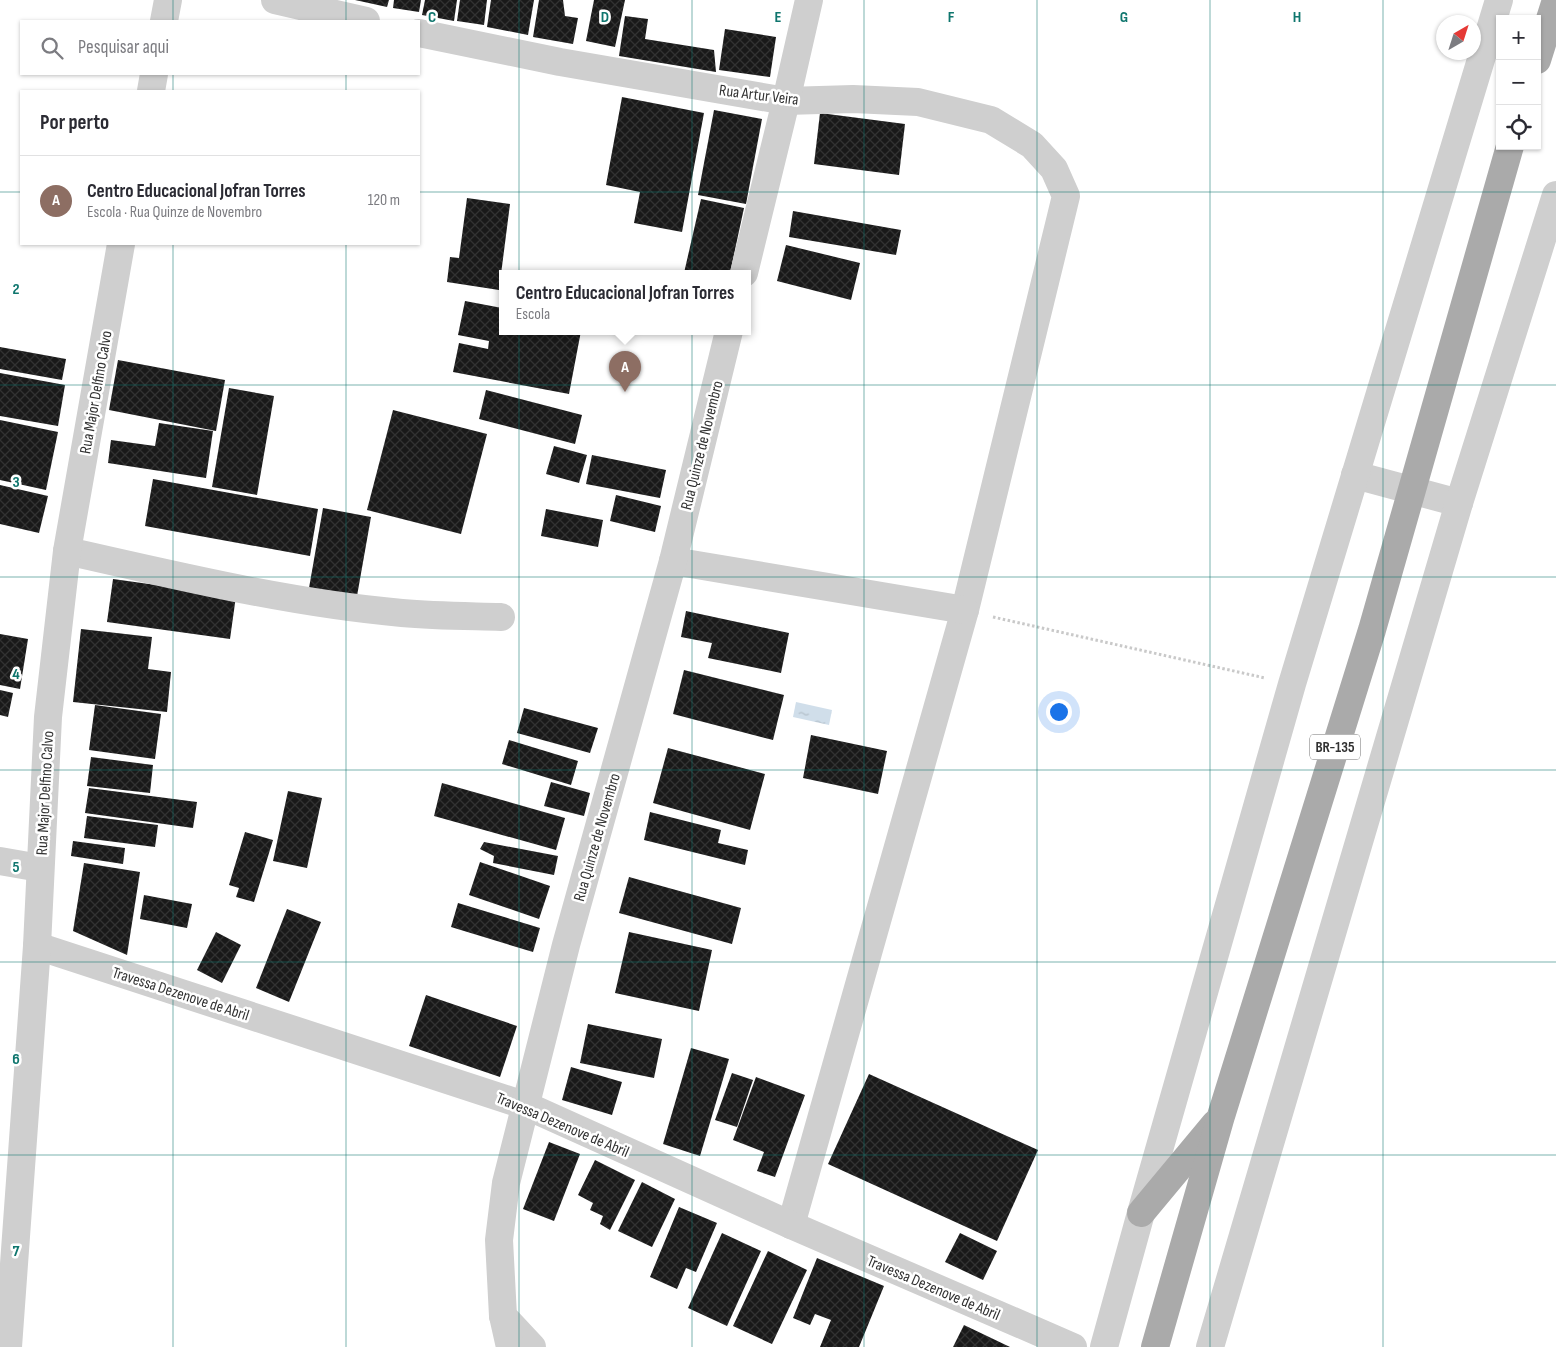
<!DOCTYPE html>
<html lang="pt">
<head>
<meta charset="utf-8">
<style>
  :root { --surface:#fff; --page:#f2f2f3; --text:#2b2b33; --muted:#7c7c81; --line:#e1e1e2; --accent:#0f766e }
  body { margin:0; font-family:"Sofia Sans Condensed",sans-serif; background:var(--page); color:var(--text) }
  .controls { position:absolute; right:15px; top:15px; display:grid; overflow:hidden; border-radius:0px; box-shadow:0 1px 4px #0004 }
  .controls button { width:45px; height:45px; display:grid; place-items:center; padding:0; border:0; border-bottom:1px solid var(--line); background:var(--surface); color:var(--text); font:25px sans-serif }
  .compass { position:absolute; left:1436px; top:15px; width:45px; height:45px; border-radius:50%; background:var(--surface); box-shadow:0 1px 4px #0004; rotate:39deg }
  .you { position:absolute; left:1058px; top:711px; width:18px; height:18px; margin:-12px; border:4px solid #fff; border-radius:50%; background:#1a73e8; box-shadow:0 0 0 8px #1a73e833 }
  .badge { display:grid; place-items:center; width:32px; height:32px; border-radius:50%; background:var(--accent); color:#fff; font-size:16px; font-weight:700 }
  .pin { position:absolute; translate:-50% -41px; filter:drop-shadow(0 1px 2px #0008) }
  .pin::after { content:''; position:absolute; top:26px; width:18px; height:15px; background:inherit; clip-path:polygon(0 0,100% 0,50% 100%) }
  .popup { position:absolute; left:499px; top:270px; width:252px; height:65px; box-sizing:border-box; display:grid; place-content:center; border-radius:0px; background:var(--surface); filter:drop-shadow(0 1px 4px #0005); font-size:16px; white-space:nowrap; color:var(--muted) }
  .popup b { font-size:19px; color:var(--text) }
  .popup::after { content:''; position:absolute; left:50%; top:100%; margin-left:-10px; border:10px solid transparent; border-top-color:var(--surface) }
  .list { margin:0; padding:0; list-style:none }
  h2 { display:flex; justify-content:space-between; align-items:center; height:65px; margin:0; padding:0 20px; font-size:21px }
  h2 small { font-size:16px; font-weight:400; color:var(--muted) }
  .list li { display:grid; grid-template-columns:32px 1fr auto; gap:15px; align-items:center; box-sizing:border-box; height:90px; padding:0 20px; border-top:1px solid var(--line) }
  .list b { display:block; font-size:19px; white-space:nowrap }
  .list p { margin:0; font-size:16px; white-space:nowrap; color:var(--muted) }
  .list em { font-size:16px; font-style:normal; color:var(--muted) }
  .icon { flex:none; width:28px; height:28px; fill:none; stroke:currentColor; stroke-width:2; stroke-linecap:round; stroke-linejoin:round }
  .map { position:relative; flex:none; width:1556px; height:1347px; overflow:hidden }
  .search { position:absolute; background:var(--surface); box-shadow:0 1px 4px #0004; left:20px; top:20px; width:400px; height:55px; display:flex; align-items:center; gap:12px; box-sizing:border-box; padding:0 18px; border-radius:0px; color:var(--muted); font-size:19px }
  .panel { position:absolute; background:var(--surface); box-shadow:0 1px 4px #0004; left:20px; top:90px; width:400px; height:155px; border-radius:0px }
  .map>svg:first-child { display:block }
  .water { fill:url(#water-ripples) }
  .building { fill:url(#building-cross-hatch) }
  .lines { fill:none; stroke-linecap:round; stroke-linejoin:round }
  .path { stroke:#c9c9c9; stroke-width:3; stroke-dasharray:2.5 2.5; stroke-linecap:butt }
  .minor { stroke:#cfcfcf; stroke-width:28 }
  .tertiary { stroke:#cfcfcf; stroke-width:28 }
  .primary { stroke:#aaa; stroke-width:28 }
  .grid { fill:none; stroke:#0f766e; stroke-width:1; stroke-opacity:0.55 }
  .labels { text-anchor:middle; stroke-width:5; stroke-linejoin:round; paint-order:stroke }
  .shield { fill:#fff; stroke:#707070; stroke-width:1 }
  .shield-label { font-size:15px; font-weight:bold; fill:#323232 }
  .street-label { font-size:16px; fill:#323232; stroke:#fff }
  .grid-label { font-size:16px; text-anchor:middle; font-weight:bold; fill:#0f766e; stroke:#fff; stroke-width:5; stroke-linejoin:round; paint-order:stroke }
</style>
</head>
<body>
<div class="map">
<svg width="1556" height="1347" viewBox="0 0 1556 1347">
  <defs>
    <pattern id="water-ripples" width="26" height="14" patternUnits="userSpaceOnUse" patternTransform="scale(1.25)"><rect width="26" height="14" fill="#d0deea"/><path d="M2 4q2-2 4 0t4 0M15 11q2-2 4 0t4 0" fill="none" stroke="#b3bfc9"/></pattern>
    <pattern id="building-cross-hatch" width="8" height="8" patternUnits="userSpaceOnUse" patternTransform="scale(1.25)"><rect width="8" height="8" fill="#191919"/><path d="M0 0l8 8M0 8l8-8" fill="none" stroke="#323232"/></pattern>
  </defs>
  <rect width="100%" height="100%" fill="#fff"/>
  <path class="water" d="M796,702l36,8 -3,15 -36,-8z"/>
  <g class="building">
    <path d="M355,0h34l-2,7z"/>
    <path d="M394,0h27l-2,12 -26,-4z"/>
    <path d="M425,0h32l-3,21 -32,-6z"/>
    <path d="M460,0h27l-3,25 -27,-4z"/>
    <path d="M491,0h43l-6,35 -41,-8z"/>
    <path d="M539,0h24l2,16 13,2 -5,26 -40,-7z"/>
    <path d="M594,0h31l-10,47 -29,-6z"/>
    <path d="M625,16l23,3 -3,20 69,11 2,22 -97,-16z"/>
    <path d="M725,29l51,8 -6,40 -51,-7z"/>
    <path d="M622,97l82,16 -22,119 -48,-9 6,-31 -34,-7z"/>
    <path d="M714,110l48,9 -16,85 -48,-9z"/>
    <path d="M820,113l85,11 -6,51 -85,-11z"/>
    <path d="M467,198l43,6 -11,86 -52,-8 3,-25 9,1z"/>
    <path d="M701,199l43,9 -14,65h-46z"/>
    <path d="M793,211l108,19 -5,25 -107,-18z"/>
    <path d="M786,245l74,18 -9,37 -74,-19z"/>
    <path d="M465,301l37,7v23h79l-12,63 -116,-22 6,-29 29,6 1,-8 -31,-6z"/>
    <path d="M0,347l66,12 -4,21 -62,-11z"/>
    <path d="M118,360l107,20 -9,51 -107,-21z"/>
    <path d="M0,373l65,12 -7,41 -58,-10z"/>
    <path d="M229,388l45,8 -17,99 -45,-8z"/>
    <path d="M486,390l96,25 -7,29 -96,-25z"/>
    <path d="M393,410l94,24 -26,100 -94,-24z"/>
    <path d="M0,420l58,12 -12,58 -46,-10z"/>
    <path d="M159,423l54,8 -7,47 -98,-15 3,-23 44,6z"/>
    <path d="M554,446l33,9 -8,28 -33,-9z"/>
    <path d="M592,455l74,15 -6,28 -74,-14z"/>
    <path d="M153,479l165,30 -8,47 -165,-30z"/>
    <path d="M0,485l48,11 -9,37 -39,-9z"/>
    <path d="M616,495l45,11 -6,26 -45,-11z"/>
    <path d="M323,508l48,9 -14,79 -48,-8z"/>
    <path d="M546,509l57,11 -5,27 -57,-11z"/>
    <path d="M113,579l123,17 -6,43 -123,-17z"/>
    <path d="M686,611l103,22 -8,40 -73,-15 4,-15 -31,-6z"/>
    <path d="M81,629l71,8 -4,32 23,3 -4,40 -94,-10z"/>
    <path d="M0,634l28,5 -8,50 -20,-4z"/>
    <path d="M684,670l100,25 -11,45 -100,-26z"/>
    <path d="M0,690l13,3 -5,24 -8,-2z"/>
    <path d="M95,705l66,9 -6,45 -66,-9z"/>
    <path d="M524,708l74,20 -8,25 -73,-20z"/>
    <path d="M811,735l76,16 -9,43 -75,-16z"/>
    <path d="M509,740l69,21 -7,24 -69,-21z"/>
    <path d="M668,748l97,26 -15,56 -97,-27z"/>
    <path d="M91,757l62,8 -3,28 -63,-7z"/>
    <path d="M551,782l39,11 -6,23 -40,-10z"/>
    <path d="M442,783l123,35 -9,32 -122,-34z"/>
    <path d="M89,788l108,14 -4,26 -108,-15z"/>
    <path d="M288,791l34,7 -15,70 -34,-7z"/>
    <path d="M650,812l71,18 -3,13 30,7 -3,15 -101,-25z"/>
    <path d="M87,816l71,9 -3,22 -71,-9z"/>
    <path d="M245,832l28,8 -19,62 -18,-5 3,-9 -10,-3z"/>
    <path d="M73,841l52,7 -2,16 -52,-8z"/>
    <path d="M484,842l74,14 -4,19 -61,-12 1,-7 -14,-7z"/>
    <path d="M480,862l70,24 -11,33 -70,-24z"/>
    <path d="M84,863l56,9 -13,83 -54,-24z"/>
    <path d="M629,877l112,31 -9,36 -113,-31z"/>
    <path d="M144,895l48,9 -5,24 -47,-9z"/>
    <path d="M458,903l82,25 -7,24 -82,-25z"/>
    <path d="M287,909l34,13 -32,80 -33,-14z"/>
    <path d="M216,932l25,13 -19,38 -25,-13z"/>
    <path d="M629,932l83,18 -13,61 -84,-18z"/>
    <path d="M426,995l91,31 -17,51 -91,-31z"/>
    <path d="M588,1024l74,15 -8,39 -74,-15z"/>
    <path d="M691,1048l38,11 -29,97 -37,-12z"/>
    <path d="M571,1067l51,15 -10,33 -50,-15z"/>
    <path d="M732,1073l21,7 -16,47 -22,-7z"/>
    <path d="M869,1074l169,76 -41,91 -169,-77z"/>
    <path d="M756,1077l49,18 -30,82 -18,-6 7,-19 -31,-12z"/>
    <path d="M549,1142l31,12 -26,67 -31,-12z"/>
    <path d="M595,1160l40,20 -25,50 -10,-6 3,-8 -13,-6 3,-7 -15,-8z"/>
    <path d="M642,1182l33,17 -23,48 -34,-16z"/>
    <path d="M679,1207l38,16 -21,49 -10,-4 -9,21 -27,-12z"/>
    <path d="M722,1233l39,18 -34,75 -39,-18z"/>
    <path d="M960,1233l37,18 -14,29 -38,-18z"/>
    <path d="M768,1251l39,19 -35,74 -39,-18z"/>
    <path d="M817,1258l67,28 -25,61h-39l11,-27 -16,-6 -5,11 -17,-7z"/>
    <path d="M964,1325l46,22h-57z"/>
  </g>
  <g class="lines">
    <path class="path" d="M993,617l272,61"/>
    <g class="minor">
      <path d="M275,0l91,21"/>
      <path d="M419,33l141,29 226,39 67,-2 65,3 73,18 41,25 22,24 12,27 -101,414 -174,615"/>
      <path d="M744,273l42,-172 23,-101"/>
      <path d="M1355,475l104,28"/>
      <path d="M67,551c111,25 222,52 335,62 33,3 66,3 99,4"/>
      <path d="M673,561l292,49"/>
      <path d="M0,861l40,7"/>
      <path d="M37,946l490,160 264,119 282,122"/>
      <path d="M503,1316l29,31"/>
      <path d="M510,1347l-7,-31 -4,-76 7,-57 60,-238 107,-384 56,-230"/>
      <path d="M1104,1347l37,-134 151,-529 207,-684"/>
      <path d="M1210,1347l249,-844 97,-308"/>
    </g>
    <g class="tertiary">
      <path d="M164,21l4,-21"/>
      <path d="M151,91l3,-17"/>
      <path d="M8,1347l29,-401 11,-229 19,-166 54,-307"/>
    </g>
    <g class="primary">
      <path d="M1537,60l19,-60"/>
      <path d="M1141,1213l74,-89"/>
      <path d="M1155,1347l66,-231 151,-486 138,-484"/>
    </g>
  </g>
  <path class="grid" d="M173,0v21M346,0v21M519,0v1347M692,0v1347M864,0v1347M1037,0v1347M1210,0v1347M1383,0v1347M173,74v17M346,74v17M0,192h21M419,192h1137M173,244v1103M346,244v1103M0,385h1556M0,577h1556M0,770h1556M0,962h1556M0,1155h1556"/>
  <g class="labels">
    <rect class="shield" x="1310" y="734.5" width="50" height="25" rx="4"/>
    <g class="shield-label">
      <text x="1335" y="752">BR-135</text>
    </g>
    <g class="street-label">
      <text transform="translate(759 94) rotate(7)" y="6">Rua Artur Veira</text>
      <text transform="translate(95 392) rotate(-80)" y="6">Rua Major Delfino Calvo</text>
      <text transform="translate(701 445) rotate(-76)" y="6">Rua Quinze de Novembro</text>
      <text transform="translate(44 793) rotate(-87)" y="6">Rua Major Delfino Calvo</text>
      <text transform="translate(596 837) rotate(-74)" y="6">Rua Quinze de Novembro</text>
      <text transform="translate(181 993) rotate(18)" y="6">Travessa Dezenove de Abril</text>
      <text transform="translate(563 1124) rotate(23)" y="6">Travessa Dezenove de Abril</text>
      <text transform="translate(934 1287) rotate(23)" y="6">Travessa Dezenove de Abril</text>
    </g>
  </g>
  <g class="grid-label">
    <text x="432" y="22">C</text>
    <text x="605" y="22">D</text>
    <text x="778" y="22">E</text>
    <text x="951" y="22">F</text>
    <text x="1124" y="22">G</text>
    <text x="1297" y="22">H</text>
    <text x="16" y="294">2</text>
    <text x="16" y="487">3</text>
    <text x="16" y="679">4</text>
    <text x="16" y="872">5</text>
    <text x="16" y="1064">6</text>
    <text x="16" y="1256">7</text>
  </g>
</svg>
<div class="controls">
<button>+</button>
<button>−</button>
<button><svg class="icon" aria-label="locate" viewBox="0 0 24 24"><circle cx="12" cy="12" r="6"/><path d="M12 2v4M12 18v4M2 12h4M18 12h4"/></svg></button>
</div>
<svg class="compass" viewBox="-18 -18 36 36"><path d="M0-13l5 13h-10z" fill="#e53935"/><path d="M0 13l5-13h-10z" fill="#7c7c81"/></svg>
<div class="you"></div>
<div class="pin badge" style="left:625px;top:392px;background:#8d6e63">A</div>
<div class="popup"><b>Centro Educacional Jofran Torres</b>Escola</div>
<div class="search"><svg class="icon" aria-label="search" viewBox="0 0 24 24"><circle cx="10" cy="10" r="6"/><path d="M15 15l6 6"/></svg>Pesquisar aqui</div>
<section class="panel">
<h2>Por perto<small></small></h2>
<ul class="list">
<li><span class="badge" style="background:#8d6e63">A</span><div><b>Centro Educacional Jofran Torres</b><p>Escola · Rua Quinze de Novembro</p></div><em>120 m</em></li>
</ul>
</section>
</div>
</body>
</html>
